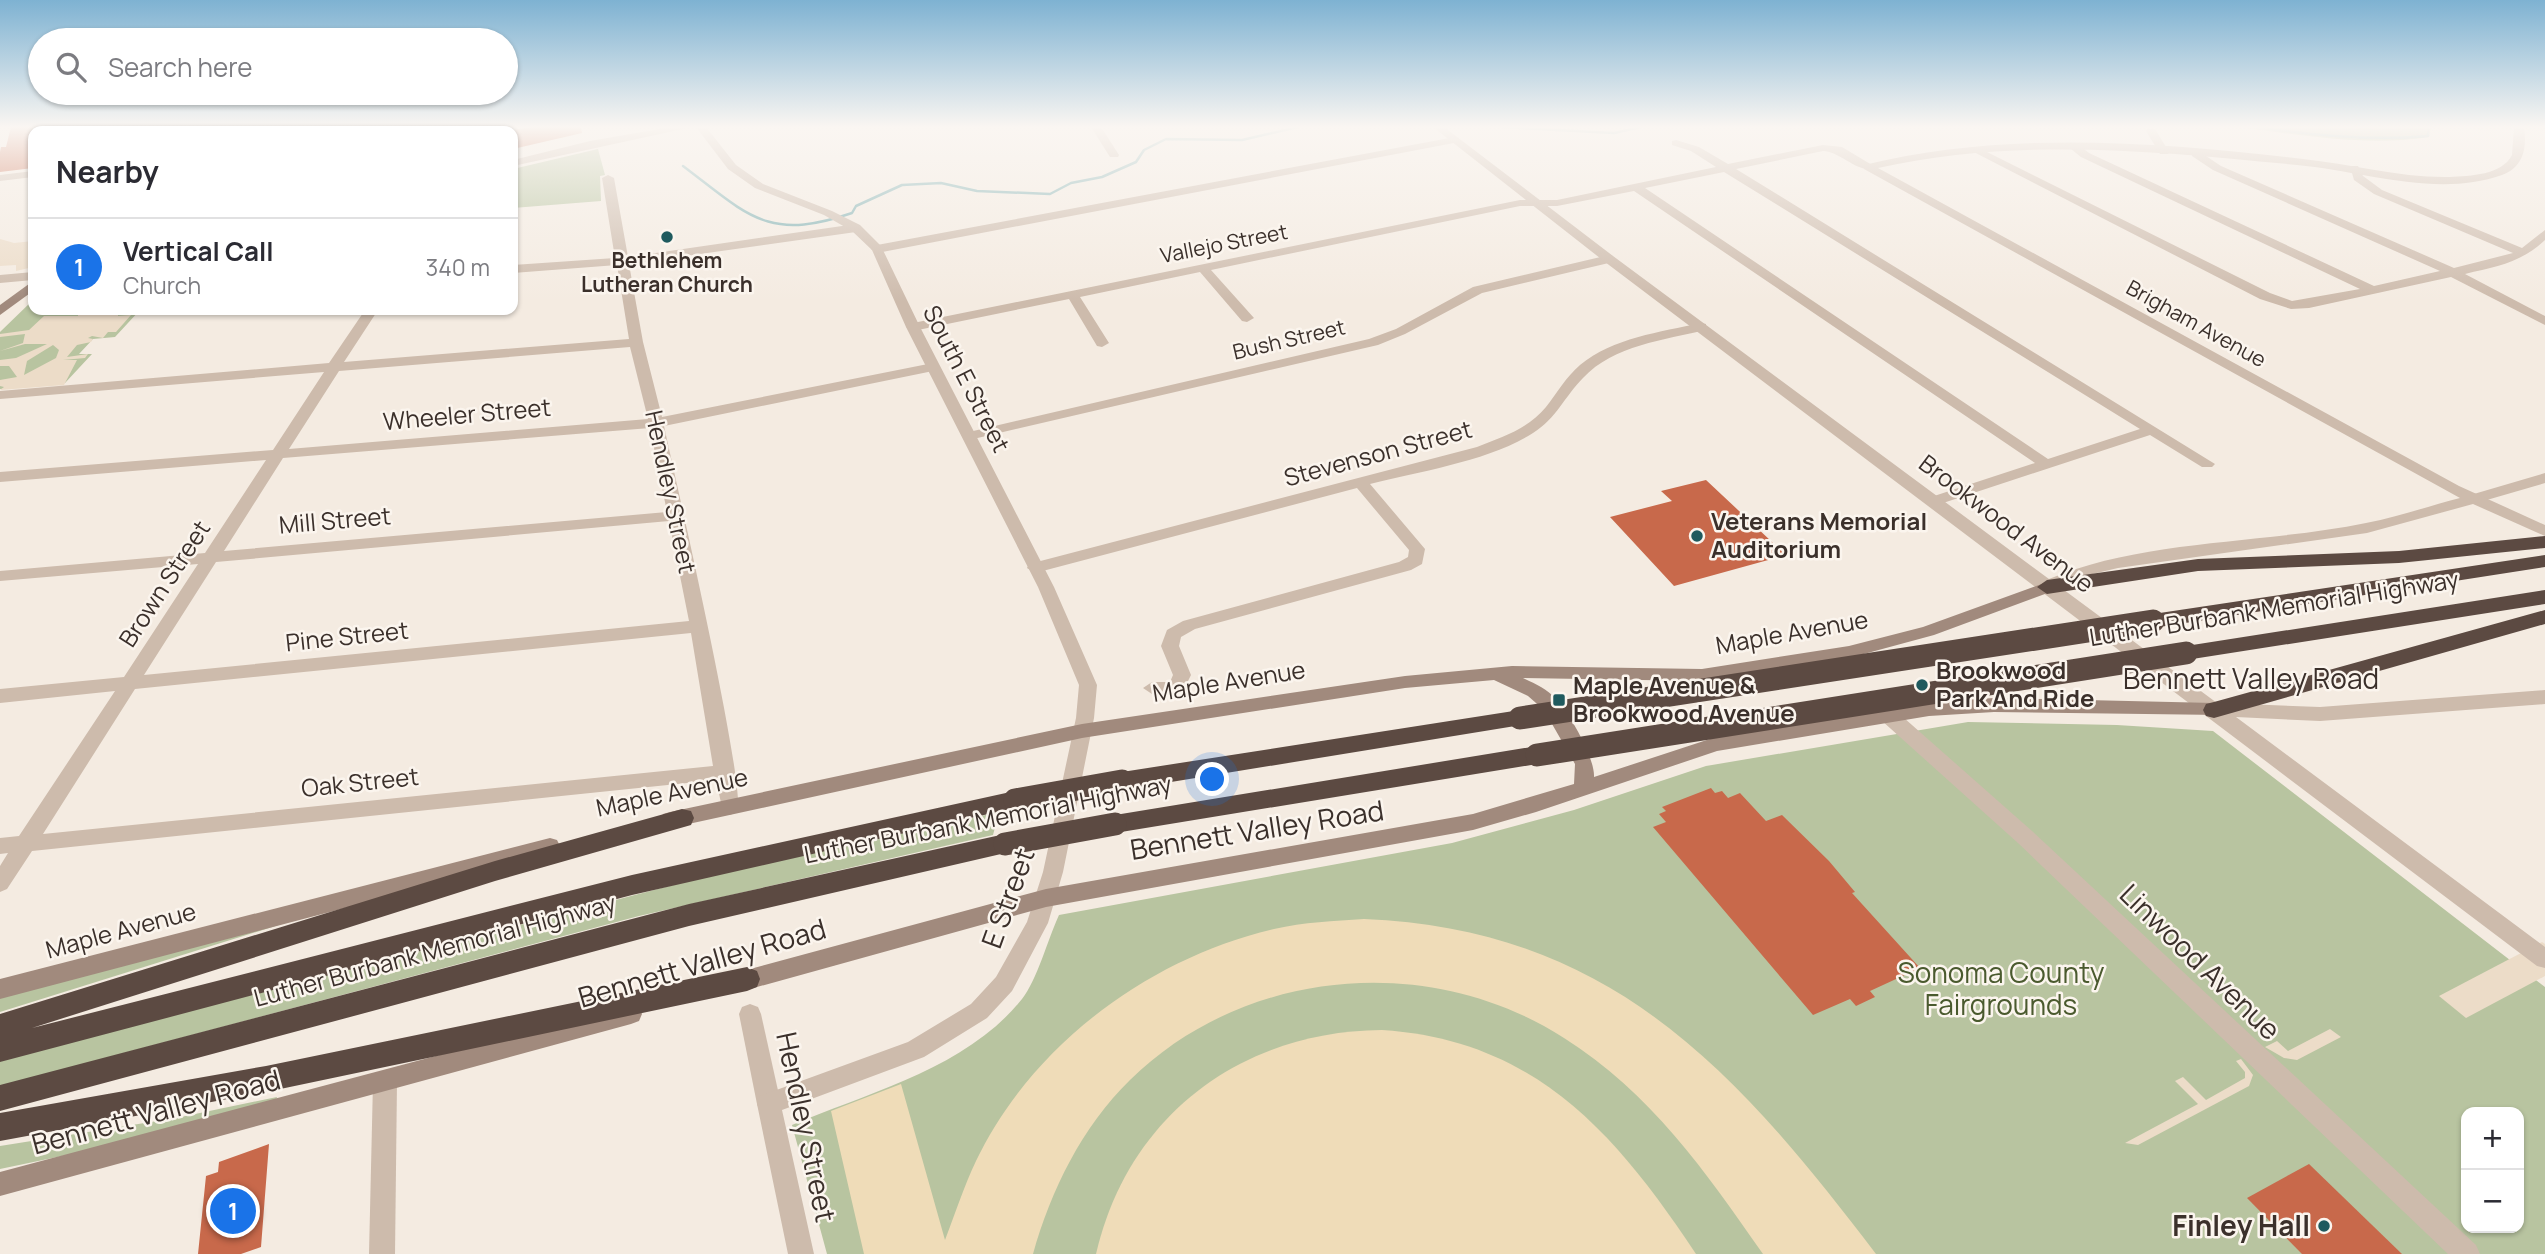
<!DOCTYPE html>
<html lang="en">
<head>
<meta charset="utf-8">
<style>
  :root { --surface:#fff; --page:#f2f2f3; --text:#2b2b33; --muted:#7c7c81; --line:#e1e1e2; --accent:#1a73e8 }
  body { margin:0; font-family:Manrope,sans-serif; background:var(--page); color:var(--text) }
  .controls { position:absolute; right:21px; bottom:21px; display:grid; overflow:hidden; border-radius:14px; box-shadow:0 2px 5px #0004 }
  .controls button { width:63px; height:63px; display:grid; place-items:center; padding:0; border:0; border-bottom:2px solid var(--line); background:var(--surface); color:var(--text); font:35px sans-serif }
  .you { position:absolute; left:1213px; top:780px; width:24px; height:24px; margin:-18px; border:5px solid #fff; border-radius:50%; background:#1a73e8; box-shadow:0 0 0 10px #1a73e833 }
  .badge { display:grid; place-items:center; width:46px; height:46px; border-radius:50%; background:var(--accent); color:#fff; font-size:23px; font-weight:700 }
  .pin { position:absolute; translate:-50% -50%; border:4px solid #fff; box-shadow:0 2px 7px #0006 }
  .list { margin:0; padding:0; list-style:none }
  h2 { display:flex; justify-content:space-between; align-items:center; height:91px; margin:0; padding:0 28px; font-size:30px }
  h2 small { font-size:23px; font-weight:400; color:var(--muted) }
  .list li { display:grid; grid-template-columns:46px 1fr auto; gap:21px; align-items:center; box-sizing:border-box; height:98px; padding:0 28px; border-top:2px solid var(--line) }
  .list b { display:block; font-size:26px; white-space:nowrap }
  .list p { margin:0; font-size:23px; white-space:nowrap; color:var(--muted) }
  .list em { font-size:23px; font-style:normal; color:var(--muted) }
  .icon { flex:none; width:38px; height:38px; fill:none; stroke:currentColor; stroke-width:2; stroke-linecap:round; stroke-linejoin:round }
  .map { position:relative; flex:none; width:2545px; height:1254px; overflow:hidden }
  .search { position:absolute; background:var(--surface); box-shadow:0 2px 5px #0004; left:28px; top:28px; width:490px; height:77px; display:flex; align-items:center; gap:18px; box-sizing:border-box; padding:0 24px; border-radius:38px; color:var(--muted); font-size:26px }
  .panel { position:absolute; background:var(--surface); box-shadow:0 2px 5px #0004; left:28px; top:126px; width:490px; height:189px; border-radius:14px }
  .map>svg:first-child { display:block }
  .green { fill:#b8c4a0; fill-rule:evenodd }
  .sand { fill:#efdcb8 }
  .plaza { fill:#ecdcc8; fill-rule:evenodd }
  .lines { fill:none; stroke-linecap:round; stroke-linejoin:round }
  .stream { stroke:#7fb0b2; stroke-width:2.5 }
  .building { fill:#c8694b }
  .minor { fill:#cdbbac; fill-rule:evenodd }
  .tertiary { fill:#cdbbac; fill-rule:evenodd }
  .secondary { fill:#a18a7d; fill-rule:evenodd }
  .motorway { fill:#5c4a42; fill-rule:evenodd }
  .motorway-bridge { stroke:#5c4a42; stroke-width:23 }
  .poi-dot { fill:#1f5a5e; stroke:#fbf5ee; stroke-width:2.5 }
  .labels { text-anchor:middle; stroke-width:5; stroke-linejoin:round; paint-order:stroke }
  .far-street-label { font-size:21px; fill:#3b302b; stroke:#fbf5ee }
  .far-poi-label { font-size:21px; font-weight:bold; fill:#3b302b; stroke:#fbf5ee }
  .street-label { font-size:24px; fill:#3b302b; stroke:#fbf5ee }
  .poi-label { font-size:24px; font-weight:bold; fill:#3b302b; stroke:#fbf5ee; text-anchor:start }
  .near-street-label { font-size:28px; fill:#3b302b; stroke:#fbf5ee }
  .near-park-label { font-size:28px; fill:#4a5a2e; stroke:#fbf5ee }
  .near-poi-label { font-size:28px; font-weight:bold; fill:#3b302b; stroke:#fbf5ee; text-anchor:end }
</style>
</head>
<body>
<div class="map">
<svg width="2545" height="1254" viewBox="0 0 2545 1254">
  <rect width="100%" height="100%" fill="#f4ebe1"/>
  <g class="green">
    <path d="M2238,127h193l-2,10c-64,10 -127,-2 -191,-10z"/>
    <path d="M598,149l7,26 -5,1 1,25 -88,7v-39z"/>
    <path d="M33,300v10h107l-25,27 -22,2 -14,15h13l-27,29 -65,6v-57z"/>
    <path d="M1968,722l149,3 96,6 332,256v267h-1718l-35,-129c78,-33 175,-57 230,-126 15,-19 26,-60 37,-84l393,-72 122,-33 132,-44zM2466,1112h53v116h-53z"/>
    <path d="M999,812l-6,23 -354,81 -639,170v-26l704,-183z"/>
    <path d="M362,899l-362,113v-16z"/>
    <path d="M277,1097l-1,3 -190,51 -86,18v-23l176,-28z"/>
  </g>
  <g class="sand">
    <path d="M1364,919c247,10 372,151 512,335h-113c-57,-82 -113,-162 -199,-216 -135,-87 -320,-70 -434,42 -48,47 -79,110 -97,174h-169l-33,-143 70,-27 44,156c10,-26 19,-54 31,-79 56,-117 174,-203 298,-232 30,-7 60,-8 90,-10z"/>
    <path d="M1382,1030c154,10 234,104 314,224h-600c32,-139 146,-223 286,-224z"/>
  </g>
  <g class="plaza">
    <path d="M0,239l14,4 19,-2v18l-5,2 5,6 -17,4v-6l-16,1z"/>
    <path d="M78,310l9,3 2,-3h18l-17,3 4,1 24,-4v6l13,-1 -15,17h-8l-5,6 -11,-2 -4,2 5,1 -2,3 -14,3 -10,12 21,-3 -3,4 -22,2h14l-13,25 -64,5 4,-3 -4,-1v-6l17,-3 -8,-11h-9v-6l16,-2 31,-14h-22l-25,7 23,-8 2,-9 -25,3v-3l29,-4 15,-14h34zM53,345l6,5 -3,8 -32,17 3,-14z"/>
    <path d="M2542,942l3,2v32l-79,42 -27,-22z"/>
    <path d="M2330,1029l11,8 -44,23 -13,-2 -19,-11 12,-6 11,10z"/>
    <path d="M2241,1059l12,16 -4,11 -111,59 -13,-2 73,-39 -23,-23 8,-4 23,23 39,-22v-6l-9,-11z"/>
  </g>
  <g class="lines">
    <g class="stream">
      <path d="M1503,127l111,6 27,-6"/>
      <path d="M2258,127c57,9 113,14 170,9v-9"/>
      <path d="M683,166c65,49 84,76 169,47l4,-7 46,-21 39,-2 36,8 73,3 21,-11 31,-6 34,-15 8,-12 22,-11 76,1 56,-13"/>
    </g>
  </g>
  <g class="building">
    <path d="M11,127h22v41l-33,4v-20l1,-5h5z"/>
    <path d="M532,127h49l1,6 -69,16v-19z"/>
    <path d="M1706,480l80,75 -112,31 -64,-69 62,-16 -11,-10z"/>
    <path d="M1711,788l4,5 7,-2 6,7 12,-5 26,28 16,-6 47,46 26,31 -3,1 68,75 -50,23 5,6 -19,9 -6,-7 -37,16 -160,-188 13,-5 -7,-8 7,-3 -4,-4z"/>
    <path d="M269,1144l-8,103 -20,7h-43l8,-78 12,-4 1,-10z"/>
    <path d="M2309,1164l93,90h-100l-55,-56z"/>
  </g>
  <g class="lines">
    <g class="minor">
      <path d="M349,127h23l-12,4h-24z"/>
      <path d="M445,127h10l2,4h-10z"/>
      <path d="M1091,127h10l18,28 -1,2h-8z"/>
      <path d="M2147,129h8l14,23 -1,2h-8l-14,-23z"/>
      <path d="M1455,137l4,1v4l-582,111 -6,-4 6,-4z"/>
      <path d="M1676,140l23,7 29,17 95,-19 19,2 30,18v4c-17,2 -31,-17 -49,-18l-87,18 479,295 -3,3h-10l-52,-32 -210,69h-12l-2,-3 2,-3 107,-35 -401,-272 -77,15h-37l-309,64 43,48 -7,4 -5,-1 -42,-49 -120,25 29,46 -7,4 -5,-1 -28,-47 -156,32 -7,-4 7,-4 607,-123h37l159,-33 -25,-16 -19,-6v-4zM1724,172l416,257 -92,30 -403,-271z"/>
      <path d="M2071,145h8l10,8 285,133 66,-15 -227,-101 -21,-14v-4h8l21,14 233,102 59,-15 -139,-59 -20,-14 -4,-14h8l5,10 19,14 140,58 23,-18v10c-26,24 -48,26 -80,34l80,42v9l-94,-48 -142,31 -18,1 -31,-10 -292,-150 9,-2 293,146 22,8 68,-12 -279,-132 -10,-8z"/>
      <path d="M33,171v6l-33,4v-6z"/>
      <path d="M608,175l6,3 14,79 228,-33 6,4 -6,4 -227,32 14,78 19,75 271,-54 7,4 -7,4 -269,55c10,46 84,367 73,386l-7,3 -7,-3 -7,-32 -684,71 -25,38 -7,3v-26l8,-13 -8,1v-16l19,-2 96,-145 -115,12v-14l124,-12 74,-113 -198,17v-10l205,-18 61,-93 -266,22v-10l273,-22 51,-78 -324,27v-8l329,-28 36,-53h13l-34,52 285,-23 -12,-74 -104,8v-8l102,-7 -13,-80zM630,347l18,72 -359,30 50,-78zM650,428l17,84 -443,39 59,-93zM669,521l20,100 -545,54 72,-113zM691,633l22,133 -670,68 92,-145z"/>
      <path d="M1609,255l4,1v6l-131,31 -77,41 -27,11 -409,95 -7,-4 7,-4 400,-93 27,-10 77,-42z"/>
      <path d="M33,272v8l-33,3v-8z"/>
      <path d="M1701,323l5,1v6c-42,10 -92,15 -123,48 -18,18 -27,41 -50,55 -44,28 -112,38 -163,51l55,65 -3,15 -11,6 -216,59 -14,8 -2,9 12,29 -9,18 -30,1 -9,-6 9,-6h18l3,-7 -12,-29 6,-16 16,-9 216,-59 9,-5 1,-7 -52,-62 -322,85 -8,-5 2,-4 448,-117c25,-10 51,-18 69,-40 11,-14 20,-30 34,-42 33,-27 80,-33 121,-42z"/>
      <path d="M2545,473v10l-72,21 -8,-5 2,-3z"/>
      <path d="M1888,708l7,2 137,121 444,414 4,9h-32l-430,-411 -137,-123 -2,-5 2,-5z"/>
      <path d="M750,1004l8,3 3,7 20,90 -3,8 -9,3 -9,-3 -3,-8 -18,-90 3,-7z"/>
      <path d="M385,1071l8,3 4,8 -2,172h-26l4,-172 4,-8z"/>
    </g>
    <g class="tertiary">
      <path d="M671,127h21l-179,39v-6l77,-19z"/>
      <path d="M696,127h10l30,38 27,19 69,27 28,14 21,21 39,81 134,260 43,98 -3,33 -31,154 -15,51 -36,68 -25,27 -63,39 -142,53 32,144h-26l-31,-150 3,-8 148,-54 63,-38 25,-27 31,-55 16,-50 33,-154 3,-33 -41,-98 -132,-260 -34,-77 -20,-19 -28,-16 -69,-27 -27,-19z"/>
      <path d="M1433,127h11l169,129 436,323c94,-40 216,-35 317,-56 31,-6 63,-17 94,-25l-596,-329v-4c144,-35 293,-23 439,-6 48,5 97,19 147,18 20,-1 52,-2 62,-22l2,-28h10c3,20 0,40 -22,48 -65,23 -139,-4 -205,-10 -140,-14 -280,-28 -419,3l581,318 86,39v11l-72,-32 -106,29 -249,35 -30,7 -28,12 157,116 103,4 225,-17v14l-225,17 -84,-4 309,230v21l-8,-2 -932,-704z"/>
    </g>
    <g class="secondary">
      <path d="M190,127h10l-1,4h-10z"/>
      <path d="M33,281v10l-33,24v-10z"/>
      <path d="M2047,582l8,5 -2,4 -119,44 -85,23 -147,23 -179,-3c13,6 24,11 33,21 14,15 39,59 38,78l122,-40 213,-35 65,-4 220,5 7,2 2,5 -2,5 -227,-3 -65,4 -212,35 -181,61 -63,18 -427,77 -307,85 -8,-3 -3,-7 3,-7 8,-3 307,-83 427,-75 101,-30 1,-20 -31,-54 -16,-14 -34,-16 -89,8 -323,50 -412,90 -7,-2 -3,-6 3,-6 7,-2 412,-88 323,-48 107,-10 190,3 147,-23 74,-19z"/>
      <path d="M550,838l7,2 3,6 -3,6 -557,147v-20z"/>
      <path d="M631,1004l8,3 3,7 -3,7 -8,3 -631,172v-24z"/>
    </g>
    <g class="motorway">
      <path d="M2545,536v12l-146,15 -201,8 -151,23 -10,-7 10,-7 151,-21 201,-8z"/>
      <path d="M2545,555v12l-392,61 -10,-7 10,-7z"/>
      <path d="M2545,590v14l-359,56 -8,-2 -3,-5 3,-5 8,-2z"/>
      <path d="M2545,610v14l-331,94 -8,-2 -3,-6 3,-6 8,-2z"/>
      <path d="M1520,710l8,2 3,6 -3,6 -406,66 -8,-3 -4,-6 4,-6 8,-3z"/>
      <path d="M1537,746l8,3 4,6 -4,6 -8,3 -422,69 -9,-2 -3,-7 3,-7 9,-2z"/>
      <path d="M1015,791l8,3 4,6 -4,6 -391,89 -632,167v-48l495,-153 187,-52 9,2 3,7 -3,7 -196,56 -463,147 600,-153z"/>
      <path d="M1005,834l9,3 3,7 -3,7 -325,75 -689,185v-26l689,-181z"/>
      <path d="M747,967l10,4 3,8 -3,8 -10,4 -481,101 -266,49v-28l266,-47z"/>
    </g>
    <g class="motorway-bridge">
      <path d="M1520,718l633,-97"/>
      <path d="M1537,755l649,-102"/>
      <path d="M1015,800l107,-19"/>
      <path d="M1005,844l110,-20"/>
    </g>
  </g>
  <linearGradient id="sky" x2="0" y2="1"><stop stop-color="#7eb2d2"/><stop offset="0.42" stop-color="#faf6f2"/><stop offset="1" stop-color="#faf6f2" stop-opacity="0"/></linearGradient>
  <rect width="2545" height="302" fill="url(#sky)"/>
  <g class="poi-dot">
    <circle cx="667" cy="237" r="7"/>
    <circle cx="1697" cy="536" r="7"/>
    <circle cx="1922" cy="685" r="7"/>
    <rect x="1552" y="693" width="14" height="14" rx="3.5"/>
    <circle cx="2324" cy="1226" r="7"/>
  </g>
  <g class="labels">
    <g class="far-street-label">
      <text transform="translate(1224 244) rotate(-11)" y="7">Vallejo Street</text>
      <text transform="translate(2196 324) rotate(29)" y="7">Brigham Avenue</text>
      <text transform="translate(1289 340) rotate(-13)" y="7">Bush Street</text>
    </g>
    <g class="far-poi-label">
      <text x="667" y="268">Bethlehem<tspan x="667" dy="24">Lutheran Church</tspan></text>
    </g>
    <g class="street-label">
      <text transform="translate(966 379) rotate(63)" y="8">South E Street</text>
      <text transform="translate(467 415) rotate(-5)" y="8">Wheeler Street</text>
      <text transform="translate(1378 454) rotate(-15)" y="8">Stevenson Street</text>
      <text transform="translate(670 492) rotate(78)" y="8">Hendley Street</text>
      <text transform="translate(335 521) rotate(-5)" y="8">Mill Street</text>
      <text transform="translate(2006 524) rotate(37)" y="8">Brookwood Avenue</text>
      <text transform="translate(165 584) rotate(-57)" y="8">Brown Street</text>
      <text transform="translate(2274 609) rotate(-9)" y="8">Luther Burbank Memorial Highway</text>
      <text transform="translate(1792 633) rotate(-10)" y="8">Maple Avenue</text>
      <text transform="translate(347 637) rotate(-6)" y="8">Pine Street</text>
      <text transform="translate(1229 682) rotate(-9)" y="8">Maple Avenue</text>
      <text transform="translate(360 783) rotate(-6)" y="8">Oak Street</text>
      <text transform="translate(672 793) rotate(-12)" y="8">Maple Avenue</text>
      <text transform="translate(988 820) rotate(-11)" y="8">Luther Burbank Memorial Highway</text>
      <text transform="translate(121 931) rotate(-15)" y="8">Maple Avenue</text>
      <text transform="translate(435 951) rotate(-15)" y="8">Luther Burbank Memorial Highway</text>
    </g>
    <g class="poi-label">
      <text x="1711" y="530">Veterans Memorial<tspan x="1711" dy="28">Auditorium</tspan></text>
      <text x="1936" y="679">Brookwood<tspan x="1936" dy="28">Park And Ride</tspan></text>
      <text x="1573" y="694">Maple Avenue &amp;<tspan x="1573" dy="28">Brookwood Avenue</tspan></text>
    </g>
    <g class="near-street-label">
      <text x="2251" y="689">Bennett Valley Road</text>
      <text transform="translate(1257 830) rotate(-9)" y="10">Bennett Valley Road</text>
      <text transform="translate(1008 898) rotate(-70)" y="10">E Street</text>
      <text transform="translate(2200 962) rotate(44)" y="10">Linwood Avenue</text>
      <text transform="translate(702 963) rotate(-16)" y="10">Bennett Valley Road</text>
      <text transform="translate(156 1112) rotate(-15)" y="10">Bennett Valley Road</text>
      <text transform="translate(806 1127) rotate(78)" y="10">Hendley Street</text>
    </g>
    <g class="near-park-label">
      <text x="2001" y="983">Sonoma County<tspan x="2001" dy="32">Fairgrounds</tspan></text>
    </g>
    <g class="near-poi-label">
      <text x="2310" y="1236">Finley Hall</text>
    </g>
  </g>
</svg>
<div class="controls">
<button>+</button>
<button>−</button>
</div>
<div class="you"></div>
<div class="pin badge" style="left:233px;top:1211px">1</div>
<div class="search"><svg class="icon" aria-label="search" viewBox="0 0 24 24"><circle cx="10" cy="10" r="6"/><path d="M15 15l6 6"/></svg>Search here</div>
<section class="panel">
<h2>Nearby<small></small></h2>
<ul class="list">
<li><span class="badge">1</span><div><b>Vertical Call</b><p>Church</p></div><em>340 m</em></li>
</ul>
</section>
</div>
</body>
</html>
